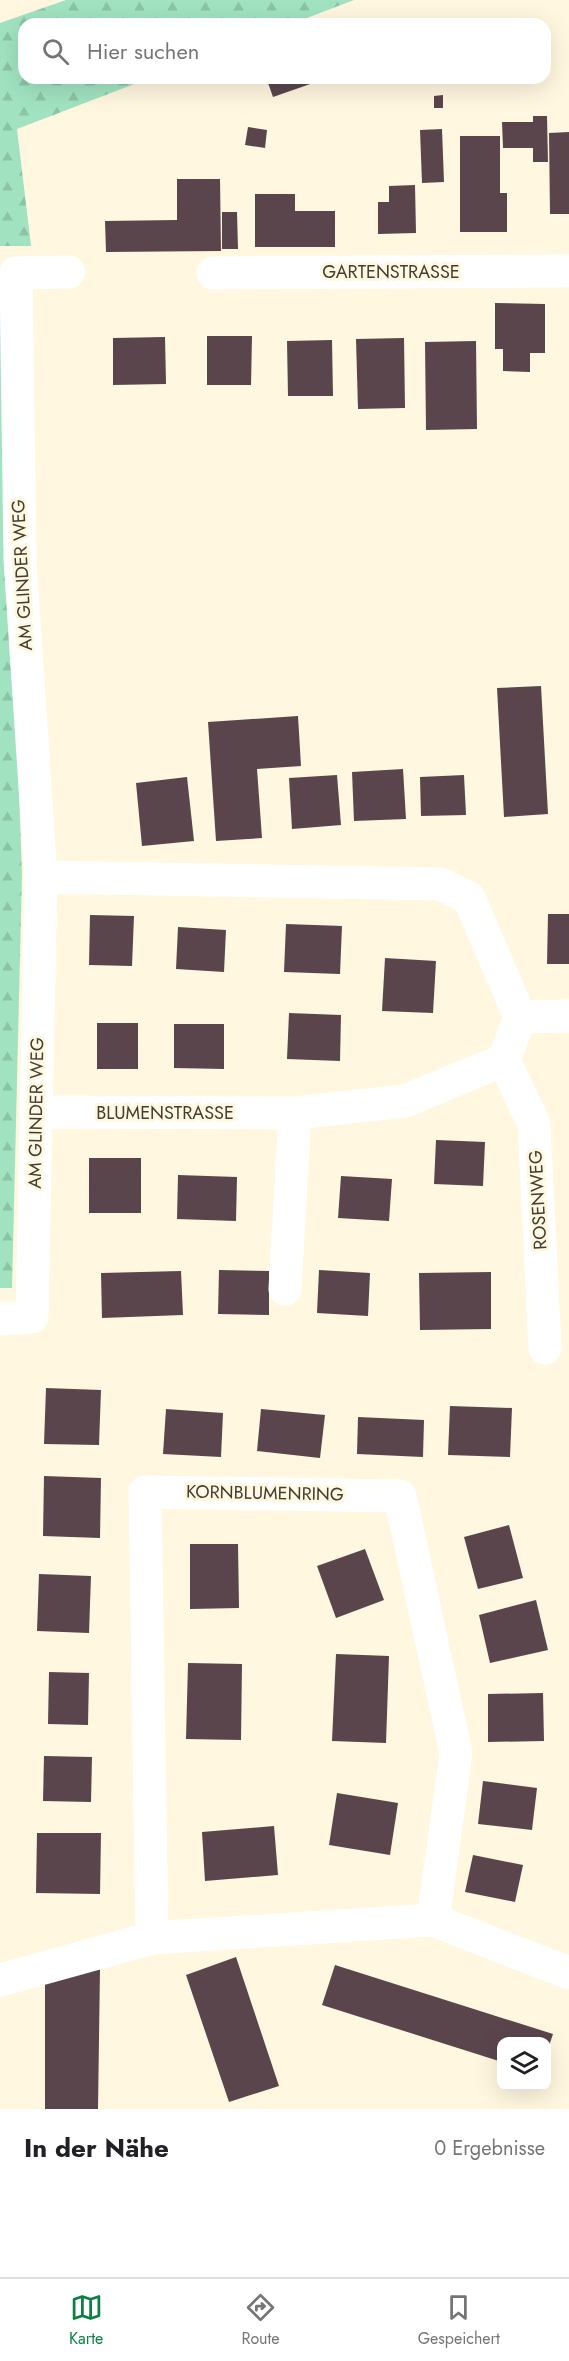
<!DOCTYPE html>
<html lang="de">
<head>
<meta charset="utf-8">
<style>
  :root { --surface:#fff; --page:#f6f6f6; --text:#202124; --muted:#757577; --line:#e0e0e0; --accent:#0b8043 }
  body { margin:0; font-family:Jost,sans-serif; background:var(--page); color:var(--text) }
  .controls { position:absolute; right:18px; bottom:18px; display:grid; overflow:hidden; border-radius:12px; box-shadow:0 6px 24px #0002 }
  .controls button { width:54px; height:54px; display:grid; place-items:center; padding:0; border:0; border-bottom:2px solid var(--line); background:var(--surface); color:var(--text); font:30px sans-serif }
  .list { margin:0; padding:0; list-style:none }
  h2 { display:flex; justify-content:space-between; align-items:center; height:78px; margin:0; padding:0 24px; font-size:26px }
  h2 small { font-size:20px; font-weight:400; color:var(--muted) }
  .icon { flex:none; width:33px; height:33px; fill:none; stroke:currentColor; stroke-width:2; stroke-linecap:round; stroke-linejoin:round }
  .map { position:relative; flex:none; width:569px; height:2109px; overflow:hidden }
  .search { position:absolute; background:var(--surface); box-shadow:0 6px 24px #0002; left:18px; right:18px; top:18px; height:66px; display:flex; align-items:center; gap:15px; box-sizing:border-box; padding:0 21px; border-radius:18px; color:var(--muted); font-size:22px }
  .sheet { height:168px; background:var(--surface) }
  nav { display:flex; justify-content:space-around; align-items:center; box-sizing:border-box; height:84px; border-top:2px solid var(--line); background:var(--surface); font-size:16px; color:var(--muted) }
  nav a { display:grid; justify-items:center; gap:3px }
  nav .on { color:var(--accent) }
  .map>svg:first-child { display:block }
  .forest { fill:url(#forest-firs) }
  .building { fill:#5a454d }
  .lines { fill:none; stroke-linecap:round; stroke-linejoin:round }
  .minor { stroke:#fff; stroke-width:33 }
  .labels { text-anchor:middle; stroke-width:6; stroke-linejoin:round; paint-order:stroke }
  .street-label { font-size:18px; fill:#403d33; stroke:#fff7df }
</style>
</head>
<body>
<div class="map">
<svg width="569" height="2109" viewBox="0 0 569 2109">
  <defs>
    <pattern id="forest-firs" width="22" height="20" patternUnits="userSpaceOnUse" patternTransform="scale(1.5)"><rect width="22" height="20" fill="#a1e3c1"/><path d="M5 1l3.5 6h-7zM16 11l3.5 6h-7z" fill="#8cc4a6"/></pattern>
  </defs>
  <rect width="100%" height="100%" fill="#fff7df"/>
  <g class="forest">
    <path d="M66,0h288l-63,24h-267v54h126l-133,51 14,117h-31v-223z"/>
    <path d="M0,270l22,605 -10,413h-12z"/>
  </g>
  <g class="building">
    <path d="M272,78h42l2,4 -43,15 -6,-17z"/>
    <path d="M443,95v13h-9v-12z"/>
    <path d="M533,116h14l1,46h-15v-14h-30l-1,-26h31z"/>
    <path d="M248,127l19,3 -2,18 -20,-3z"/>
    <path d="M442,129l2,53 -22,1 -2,-53z"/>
    <path d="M569,132v82h-19l-1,-81z"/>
    <path d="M460,136h40v57h7v39h-47z"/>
    <path d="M177,179h43l1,72 -115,1 -1,-31 72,-1z"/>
    <path d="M415,185l1,48 -38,1v-32h11v-16z"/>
    <path d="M255,194h40v17h40v36h-80z"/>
    <path d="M222,212h15l1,37h-16z"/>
    <path d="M495,303l50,1v49h-15v19l-27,-1v-22h-8z"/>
    <path d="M207,336h45l-1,49h-44z"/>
    <path d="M165,337l1,47 -53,1v-47z"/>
    <path d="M404,338l1,70 -47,1 -2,-70z"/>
    <path d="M332,340l1,56h-45l-1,-55z"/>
    <path d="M476,341l1,88 -51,1 -1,-88z"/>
    <path d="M541,686l7,128 -44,3 -7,-129z"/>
    <path d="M298,716l3,50 -44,3 5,69 -46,3 -8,-119z"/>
    <path d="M403,769l3,50 -52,2 -2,-49z"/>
    <path d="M337,775l4,50 -49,4 -3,-51z"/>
    <path d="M464,775l2,40 -45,1 -1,-39z"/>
    <path d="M187,777l7,64 -52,5 -6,-63z"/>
    <path d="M548,914h21v50h-22z"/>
    <path d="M90,915l44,1 -2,50 -43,-1z"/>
    <path d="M286,924l56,2 -2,48 -56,-2z"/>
    <path d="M178,927l48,3 -2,42 -48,-3z"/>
    <path d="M385,958l51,3 -3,52 -51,-2z"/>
    <path d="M289,1013l52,2 -1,46 -53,-2z"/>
    <rect x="97" y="1023" width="41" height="46"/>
    <path d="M174,1024h50v45l-50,-1z"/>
    <path d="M436,1140l49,2 -2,44 -49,-2z"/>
    <rect x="89" y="1158" width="52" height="55"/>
    <path d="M178,1175l59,2 -1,44 -59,-2z"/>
    <path d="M341,1176l51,3 -3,42 -51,-3z"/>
    <path d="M219,1270l50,1v44l-51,-1z"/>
    <path d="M319,1270l51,3 -2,43 -51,-3z"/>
    <path d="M181,1271l2,44 -81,3 -1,-45z"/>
    <path d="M491,1272v57l-71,1 -1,-57z"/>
    <path d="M46,1388l55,2 -2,55 -55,-1z"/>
    <path d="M450,1406l62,2 -2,49 -62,-2z"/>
    <path d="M166,1409l57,4 -2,44 -58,-3z"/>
    <path d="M261,1409l64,6 -5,43 -63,-7z"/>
    <path d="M358,1417l66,3 -1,37 -66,-3z"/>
    <path d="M44,1476l57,2 -1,60 -57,-2z"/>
    <path d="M509,1525l14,53 -45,11 -14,-52z"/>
    <path d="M190,1544h48l1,64 -49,1z"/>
    <path d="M365,1549l19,51 -48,18 -19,-52z"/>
    <path d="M39,1574l52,2 -2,57 -52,-2z"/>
    <path d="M536,1600l12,50 -58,13 -11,-48z"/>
    <path d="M336,1654l53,2 -3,87 -54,-2z"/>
    <path d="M188,1663l54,1 -1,76 -55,-1z"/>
    <path d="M49,1672l40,1 -1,52 -40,-1z"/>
    <path d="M543,1693l1,48 -56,1v-48z"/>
    <path d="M44,1756l48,1 -1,45 -48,-1z"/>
    <path d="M483,1781l54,7 -5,42 -54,-6z"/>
    <path d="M337,1793l61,10 -8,52 -61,-10z"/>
    <path d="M274,1826l4,49 -73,6 -3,-49z"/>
    <path d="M37,1833h64l-1,61 -64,-1z"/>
    <path d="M473,1855l50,10 -8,37 -50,-10z"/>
    <path d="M236,1957l43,129 -50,16 -43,-127z"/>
    <path d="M335,1965l218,69 -6,18 -1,-10h-44v20l-180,-57z"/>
    <path d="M100,1969l-2,140h-53v-126z"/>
  </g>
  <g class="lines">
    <g class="minor">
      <path d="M213,273l356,-2"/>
      <path d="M41,877l399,7 29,14 51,119"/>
      <path d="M504,1060l30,64 11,224"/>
      <path d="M36,1112l259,1 110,-12 99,-41 16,-43 49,-1"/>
      <path d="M285,1289l10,-176"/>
      <path d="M0,1319l32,-2 9,-440 -21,-317 -4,-287 53,-1"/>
      <path d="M433,1920l23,-167 -56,-257 -255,-4 7,446 281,-18 136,53"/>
      <path d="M0,1980l152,-42"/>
    </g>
  </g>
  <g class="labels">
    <g class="street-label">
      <text x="391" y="278">GARTENSTRASSE</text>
      <text transform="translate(22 575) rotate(-93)" y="6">AM GLINDER WEG</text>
      <text transform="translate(36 1113) rotate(-89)" y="6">AM GLINDER WEG</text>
      <text x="165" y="1119">BLUMENSTRASSE</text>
      <text transform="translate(538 1200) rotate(-93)" y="6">ROSENWEG</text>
      <text transform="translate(265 1493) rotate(1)" y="6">KORNBLUMENRING</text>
    </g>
  </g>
</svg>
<div class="controls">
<button><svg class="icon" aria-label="layers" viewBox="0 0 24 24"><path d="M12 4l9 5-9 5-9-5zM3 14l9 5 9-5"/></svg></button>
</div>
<div class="search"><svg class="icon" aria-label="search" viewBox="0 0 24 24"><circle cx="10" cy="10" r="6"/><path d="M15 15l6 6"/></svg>Hier suchen</div>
</div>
<section class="sheet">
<h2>In der Nähe<small>0 Ergebnisse</small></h2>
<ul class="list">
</ul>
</section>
<nav>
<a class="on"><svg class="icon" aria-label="map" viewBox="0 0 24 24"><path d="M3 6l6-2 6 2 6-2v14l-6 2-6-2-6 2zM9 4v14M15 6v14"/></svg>Karte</a>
<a><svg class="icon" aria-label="directions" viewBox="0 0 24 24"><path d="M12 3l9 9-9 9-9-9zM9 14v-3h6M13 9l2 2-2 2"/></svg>Route</a>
<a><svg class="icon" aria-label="saved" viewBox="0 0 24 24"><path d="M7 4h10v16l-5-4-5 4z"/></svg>Gespeichert</a>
</nav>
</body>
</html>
